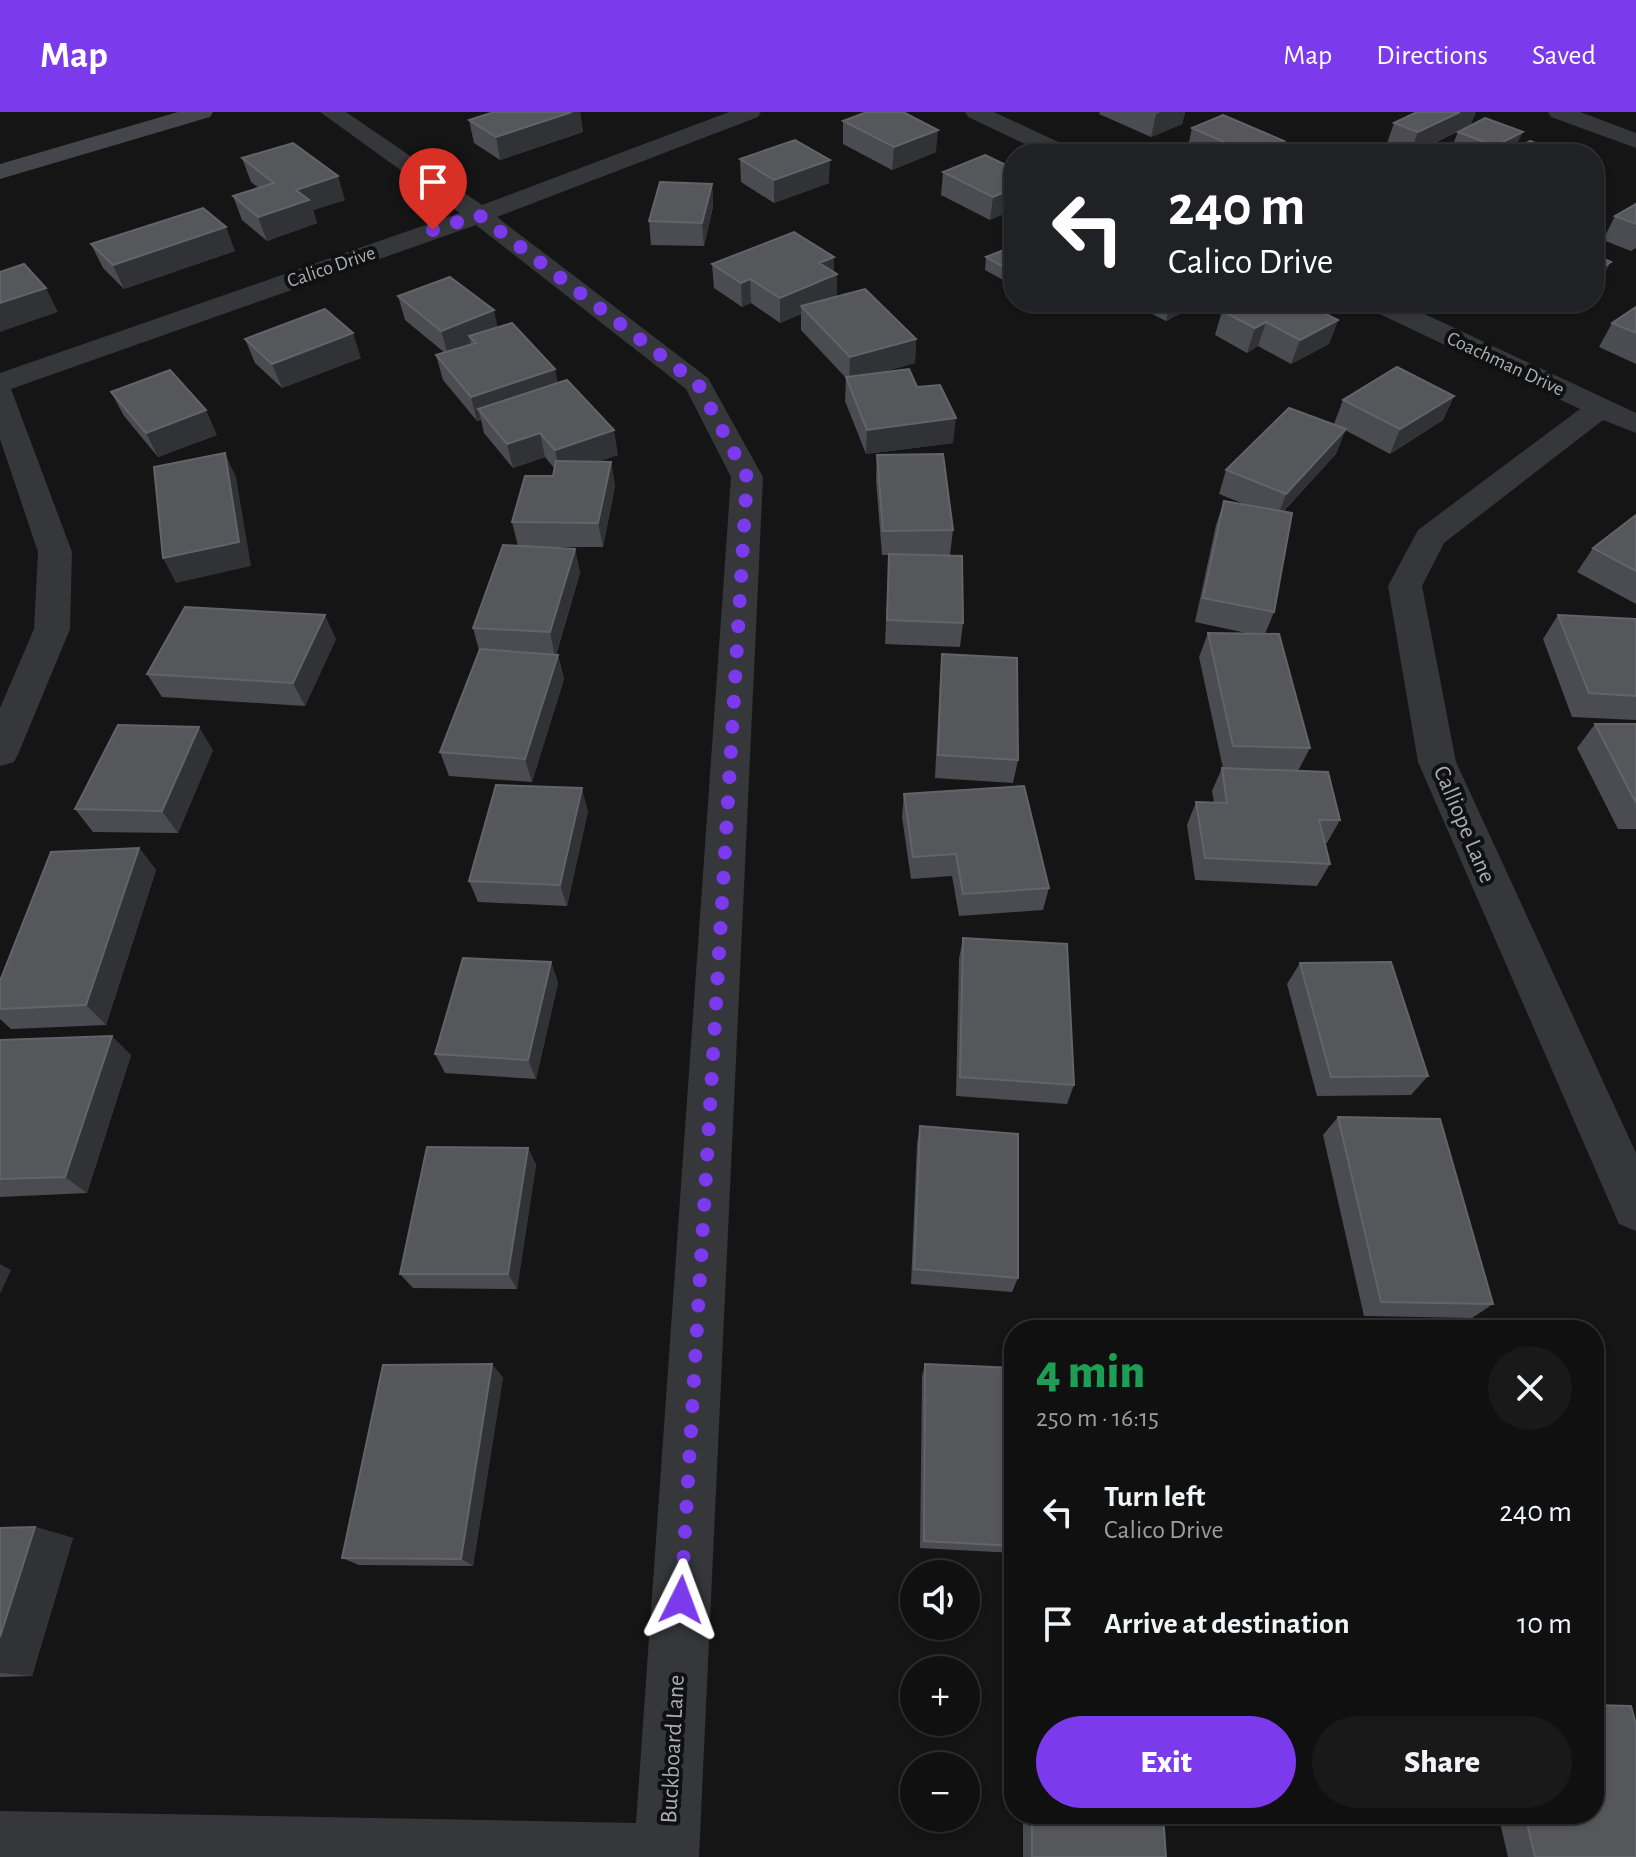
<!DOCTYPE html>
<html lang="en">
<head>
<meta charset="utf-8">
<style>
	:root { --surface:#101010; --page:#191919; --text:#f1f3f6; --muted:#9c9d9f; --line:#303030; --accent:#7c3aed }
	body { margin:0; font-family:"Alegreya Sans",sans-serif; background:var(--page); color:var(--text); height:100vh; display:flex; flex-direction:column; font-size:30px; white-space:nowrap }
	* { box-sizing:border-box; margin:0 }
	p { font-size:26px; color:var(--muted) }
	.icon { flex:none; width:44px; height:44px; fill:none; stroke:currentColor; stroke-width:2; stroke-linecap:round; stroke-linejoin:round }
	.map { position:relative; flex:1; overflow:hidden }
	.sheet { position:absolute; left:1004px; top:1208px; width:600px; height:504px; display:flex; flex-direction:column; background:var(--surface); border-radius:32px; box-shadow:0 2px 6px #0004,0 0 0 2px var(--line) }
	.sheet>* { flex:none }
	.hud { position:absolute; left:1004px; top:32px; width:600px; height:168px; border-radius:32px; box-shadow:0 2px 6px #0004,0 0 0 2px var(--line); background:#202124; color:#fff; overflow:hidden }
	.buttons { position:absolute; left:900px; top:1448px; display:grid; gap:16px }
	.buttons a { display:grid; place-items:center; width:80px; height:80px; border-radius:50%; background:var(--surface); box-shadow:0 2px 6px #0004,0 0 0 2px var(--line); font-size:40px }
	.pin { position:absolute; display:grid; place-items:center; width:68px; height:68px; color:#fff; margin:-82px -34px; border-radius:50% 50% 50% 0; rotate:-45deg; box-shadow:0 0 8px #0007 }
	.pin .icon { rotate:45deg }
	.me { position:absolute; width:88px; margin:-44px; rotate:3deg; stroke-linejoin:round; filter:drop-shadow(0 0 6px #0008) }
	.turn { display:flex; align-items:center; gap:28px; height:168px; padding:0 32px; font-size:36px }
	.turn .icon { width:104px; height:104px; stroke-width:2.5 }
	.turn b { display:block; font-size:56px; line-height:68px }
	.round { display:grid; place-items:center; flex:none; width:84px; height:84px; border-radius:42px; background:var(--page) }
	.head { display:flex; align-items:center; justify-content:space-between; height:136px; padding:0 32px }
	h1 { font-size:48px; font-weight:800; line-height:60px; color:#1e9e55 }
	.primary-button { display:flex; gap:16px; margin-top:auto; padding:16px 32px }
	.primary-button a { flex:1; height:92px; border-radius:48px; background:var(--accent); color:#fff; font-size:32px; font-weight:800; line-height:92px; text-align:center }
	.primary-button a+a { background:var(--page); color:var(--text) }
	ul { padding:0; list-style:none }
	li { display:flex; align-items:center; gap:24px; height:112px; padding:0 32px }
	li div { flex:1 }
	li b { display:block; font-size:30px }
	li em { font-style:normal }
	header { display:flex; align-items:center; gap:48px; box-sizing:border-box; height:112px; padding:0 40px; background:var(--accent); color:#fff }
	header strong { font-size:38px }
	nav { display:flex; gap:44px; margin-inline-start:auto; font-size:28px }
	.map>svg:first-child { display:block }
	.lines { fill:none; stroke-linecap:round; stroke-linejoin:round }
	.street { fill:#36373b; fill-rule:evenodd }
	.secondary { fill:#44464b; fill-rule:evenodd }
	.wall { fill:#4b4c51 }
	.shaded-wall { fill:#313235 }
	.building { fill:#55575b; stroke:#626469; stroke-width:2 }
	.route { stroke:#7c3aed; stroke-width:14; stroke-dasharray:0 25.2 }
	.labels { text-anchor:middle; stroke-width:8; stroke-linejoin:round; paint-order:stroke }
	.far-street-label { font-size:20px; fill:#a7acb5; stroke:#101011 }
	.street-label { font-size:24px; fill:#a7acb5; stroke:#101011 }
</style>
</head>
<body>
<header>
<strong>Map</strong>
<nav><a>Map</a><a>Directions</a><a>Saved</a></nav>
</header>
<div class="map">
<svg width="1636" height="1745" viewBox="0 0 1636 1745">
	<rect width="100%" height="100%" fill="#151516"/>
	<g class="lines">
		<!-- street -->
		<path class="street" d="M320,0h26l136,93 247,-93h32l-3,5 -261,100 211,161 55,99 -64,1380h-699v-46l636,12 95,-1346 -45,-88 -210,-164 -465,164 61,163 -2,77 -51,123 -5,10 -14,4v-58l34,-79 4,-77 -38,-113v-66l460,-160z
			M965,0h29l79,37 4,5h-31l-78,-37z
			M1548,0h32l56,21v15l-85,-31z
			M1363,190h36l237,111v20l-33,-13 -159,123 -22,43 34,176 180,391v78l-17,-7 -201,-462 -30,-176 30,-56 162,-121 -213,-101z"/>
		<!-- secondary -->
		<path class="secondary" d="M178,0h35l-3,5 -210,62v-15z"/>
	</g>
	<!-- wall -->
	<path class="wall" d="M494,0h86l3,20 -83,28 -26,-17 -5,-23z
		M1100,0h85l-3,12 -31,13 -52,-23z
		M843,9l93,31 -44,18 -49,-26z
		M1394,11l77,2 -59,29h-6l-20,-8z
		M1192,16l92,13 -4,13h-87l-6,-3z
		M1458,20l59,12 -19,10h-18l-27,-10z
		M242,46l103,42 -32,10 4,13 -50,18 -25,-21 -9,-24 26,-8 -8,-6z
		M740,47l89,24 -55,20 -33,-21z
		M1014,57l-24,51 -49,-25 2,-23z
		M712,72l1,23 -9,39 -53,-1 -2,-24z
		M1636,92v44l-5,3 -28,-11 12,-24z
		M91,132l144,7 -111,38 -21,-21z
		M1014,134v40l-29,-16 1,-13z
		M834,145v15l3,24 79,43 -1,24 -32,9 34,15 36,56 -87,11 -21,-53 1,-23 -45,-48v-16l-21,9 -29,-20 -9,4 -28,-19 -2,-24z
		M398,184l100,31 60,56 60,72 -19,6 12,1 4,24 -12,61h-63l35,2 5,24 -24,82h2l6,24 -32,103 -83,-6 -9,-24 39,-102 -6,-22 45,-82 -6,-24 41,-46 1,-8 -9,-11 -32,11 -29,-35 -3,-13 -4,1 -34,-41 -7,-25 9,-2 -40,-33z
		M1129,190h73l-36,19z
		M1499,190h16l-7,4z
		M1636,195v57l-37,-17 13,-24z
		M1222,199l116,9 -9,24 -38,20 -33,-18 -11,7 -32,-18z
		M245,227l116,19 -79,30 -27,-25z
		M111,280l106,43 -59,22 -34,-41z
		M1454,284l-11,24 -53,34 -45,-24 -9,24 -53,58 -9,100 -9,22 45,114 -12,23 42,49 -13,23h-2l5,21 -13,22 -122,-6 -8,-55 9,-23h18l-2,-11 10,-23h1l-24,-111 9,-24 43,1 -56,-12 21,-97 8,-24 20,3 -25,-10 7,-24 112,-43 -4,-3 9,-24z
		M877,343l76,75 -3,25h-31l44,68 -3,24 -75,-3 4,-89h-7l-6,-75z
		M1636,403v89l-59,-32 16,-24z
		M1558,503l78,4v101l-64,-3 -29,-78z
		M336,527l-31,67 -143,-9 -15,-23z
		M942,542l76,106 -5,23 -78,-5 5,-100z
		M1595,612h41v105h-18l-41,-81z
		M213,638l-35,83 -85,-1 -18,-23z
		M904,682l145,94 -6,22 -84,6 -7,-40 -41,3 -9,-62z
		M588,699l-21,95 -89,-4 -9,-21z
		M139,736l17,22 -50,155 -95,4 -11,-10v-38z
		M963,826l111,147 -7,19 -111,-8 3,-137z
		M551,850l7,21 -22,96 -91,-6 -10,-19z
		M1300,851l128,113 -17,19 -94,1 -30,-112z
		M0,928l131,15 -44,138 -87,4z
		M1338,1005l155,187 -21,14 -108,-2 -41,-181z
		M920,1014l98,152 -6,14 -101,-8 6,-140z
		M528,1036l8,17 -19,124 -104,-1 -13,-14z
		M925,1252l89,4v185l-94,-5 2,-172z
		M503,1265l-30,189 -114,-1 -17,-7z
		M35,1415l38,11 -41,138 -32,1v-149z
		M1023,1702h140l3,43h-143z
		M1498,1702h96l42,43h-128z"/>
	<!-- shaded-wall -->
	<path class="shaded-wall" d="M572,0h8l3,20 -83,28 -4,-23z
		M1161,0h24l-3,12 -31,13 5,-23z
		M1460,0h16l-5,13 -61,29 8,-22z
		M938,18l-2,22 -44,18 2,-23z
		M1523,20l-6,12 -19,10h-6l3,-8z
		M1284,29l-4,13h-24z
		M830,48l-1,23 -55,20v-23z
		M338,64l7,24 -32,10 4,13 -50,18 -9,-24 38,-27z
		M712,72l1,23 -9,39 -2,-23z
		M1014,76v22l-24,10 3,-23z
		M226,115l9,24 -111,38 -11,-24z
		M834,145v19l3,-2v24l-36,8v8l-21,9v-25l39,-35z
		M1611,150l-13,24 -4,3v-16z
		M750,167l1,24 -9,4 -1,-24z
		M46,176l12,24 -58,20v-29z
		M1170,190h32l-36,19z
		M494,198l5,24 -30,2 2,9 -23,10 -7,-24z
		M1338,208l-9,24 -38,20 9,-24z
		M1266,210l-8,24 -11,7 8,-25z
		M353,221l8,25 -79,30 -10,-24z
		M916,227l-1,24 -66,19 1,-25z
		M555,257l5,24 -82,16 3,11 -4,1 -6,-24z
		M1454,284l-11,24 -53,34 10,-25z
		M206,298l11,25 -59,22 -12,-24z
		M956,306l-3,25 -87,11 1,-24z
		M1346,317l-10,25 -59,64 9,-24z
		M614,318l4,25 -58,20 -5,-25z
		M540,321l5,24 -32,11 -6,-24z
		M225,341l11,24 15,89 -75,17 -13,-25z
		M611,350l4,24 -12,61 -5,-24z
		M575,437l5,24 -25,83 -5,-24z
		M325,503l11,24 -31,67 -12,-23z
		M558,543l6,24 -32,103 -7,-23z
		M199,615l14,23 -35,83 -16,-22z
		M582,676l6,23 -21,95 -7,-21z
		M139,736l17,22 -50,155 -20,-20z
		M551,850l7,21 -22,96 -8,-19z
		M112,924l19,19 -44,138 -22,-16z
		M528,1036l8,17 -19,124 -9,-15z
		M0,1152l11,6 -11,24z
		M492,1252l11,13 -30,189 -12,-7z
		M35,1415l38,11 -41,138 -32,-3v-36z"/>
	<!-- building -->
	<path class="building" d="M494,0h78l-76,25 -27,-17z
		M867,0h36l35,18 -44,17 -51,-26z
		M1417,0h43l-42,20 -24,-9z
		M1223,3l61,26 -28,13h-5l-59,-26z
		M1485,6l38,14 -28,14 -37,-14z
		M795,28l35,20 -56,20 -34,-21z
		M1530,29l34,13h-59z
		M293,31l45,33 -42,14 13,10 -51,17 -25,-21 41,-13 -32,-25z
		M985,43l29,14v19l-21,9 -50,-25z
		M660,70l52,2 -10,39 -53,-2z
		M1636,92v20l-21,-8z
		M203,96l23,19 -113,38 -22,-21z
		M794,120l40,25 -15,6 18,11 -57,24 -30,-19 -9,4 -29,-19z
		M1014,134v27l-28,-16z
		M1594,143l17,7 -17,11z
		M24,152l22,24 -46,15v-31z
		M450,165l44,33 -53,21 -43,-35z
		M865,177l51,50 -66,18 -49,-51z
		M1239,190h63l36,18 -38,20 -34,-18 -11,6 -33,-17z
		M1636,195v26l-24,-10z
		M325,197l28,24 -81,31 -27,-25z
		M512,211l43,46 -84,28 -35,-42 40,-12 -7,-7z
		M1397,255l57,29 -54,33 -57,-29z
		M909,257l8,18 23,-2 16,33 -89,12 -21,-53z
		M170,258l36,40 -60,23 -35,-41z
		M567,268l47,50 -59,20 -15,-17 -33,11 -29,-35z
		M1289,296l57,21 -60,65 -60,-24z
		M225,341l14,89 -76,16 -9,-91z
		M943,342l10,76 -70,1 -6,-76z
		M556,349l55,1 -13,61 -86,-1 13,-46h28z
		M1224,389l68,12 -18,99 -71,-14z
		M1636,403v56l-43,-23z
		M503,433l72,4 -25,83 -77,-4z
		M889,442l73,2 1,67 -76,-3z
		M185,495l140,8 -32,68 -146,-9z
		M1558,503l78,4v77l-47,-3z
		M1208,521l71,1 31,114 -77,-2z
		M480,537l78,6 -33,104 -85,-7z
		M942,542l75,4 1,102 -80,-5z
		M1595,612h41v79z
		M118,613l81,2 -37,84 -87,-2z
		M1222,656l106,4 12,48h-21l11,44 -125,-6 -9,-56 31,1z
		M496,673l86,3 -22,97 -91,-4z
		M1024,674l25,102 -86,6 -7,-40 -43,3 -9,-63z
		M139,736l-53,157 -86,4v-28l51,-129z
		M963,826l104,6 7,141 -114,-8z
		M463,846l88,4 -23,98 -93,-6z
		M1391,850l37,114 -97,1 -31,-114z
		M112,924l-47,141 -65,2v-139z
		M1338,1005l102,2 53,185 -112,-2z
		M920,1014l98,8v144l-104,-9z
		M427,1035l101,1 -20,126h-108z
		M492,1252l-31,195 -119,-1 41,-193z
		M925,1252l89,4v178l-90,-5z
		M35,1415l-35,110v-109z
		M1594,1593l37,1 5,18v133h-101l-10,-43h69z
		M1032,1702h131l3,43h-134z"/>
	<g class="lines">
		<!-- route -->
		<path class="route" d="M433,118l46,-15 219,169 49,93 -66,1123"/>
	</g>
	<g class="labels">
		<!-- far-street labels -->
		<g class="far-street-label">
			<text transform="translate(331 154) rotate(-19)" y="7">Calico Drive</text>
			<text transform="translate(1506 251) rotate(25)" y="7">Coachman Drive</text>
		</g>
		<!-- street labels -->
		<g class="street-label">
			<text transform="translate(1465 712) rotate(67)" y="8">Calliope Lane</text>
			<text transform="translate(672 1637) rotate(-87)" y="8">Buckboard Lane</text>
		</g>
	</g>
</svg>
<div class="buttons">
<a><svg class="icon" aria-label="sound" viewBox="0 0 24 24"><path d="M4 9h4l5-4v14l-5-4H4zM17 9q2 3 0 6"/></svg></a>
<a>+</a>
<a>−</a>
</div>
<div class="pin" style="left:433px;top:118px;background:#d93025"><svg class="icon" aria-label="arrive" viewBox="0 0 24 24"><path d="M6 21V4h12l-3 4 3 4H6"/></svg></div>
<svg class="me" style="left:681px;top:1488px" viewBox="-20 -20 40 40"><path d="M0-17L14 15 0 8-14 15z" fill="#7c3aed" stroke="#fff" stroke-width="4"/></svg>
<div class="hud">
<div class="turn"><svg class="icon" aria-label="left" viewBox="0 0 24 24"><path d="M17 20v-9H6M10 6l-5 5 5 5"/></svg><div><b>240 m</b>Calico Drive</div></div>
</div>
<section class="sheet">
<div class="head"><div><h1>4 min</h1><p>250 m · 16:15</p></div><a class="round"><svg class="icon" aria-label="close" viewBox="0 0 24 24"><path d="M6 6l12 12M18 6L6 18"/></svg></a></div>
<ul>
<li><svg class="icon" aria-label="left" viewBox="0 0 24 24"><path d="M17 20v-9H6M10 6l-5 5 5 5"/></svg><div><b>Turn left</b><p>Calico Drive</p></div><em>240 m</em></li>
<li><svg class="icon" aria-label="arrive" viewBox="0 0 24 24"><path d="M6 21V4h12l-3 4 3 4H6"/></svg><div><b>Arrive at destination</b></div><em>10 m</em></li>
</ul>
<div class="primary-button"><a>Exit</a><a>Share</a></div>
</section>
</div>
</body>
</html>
